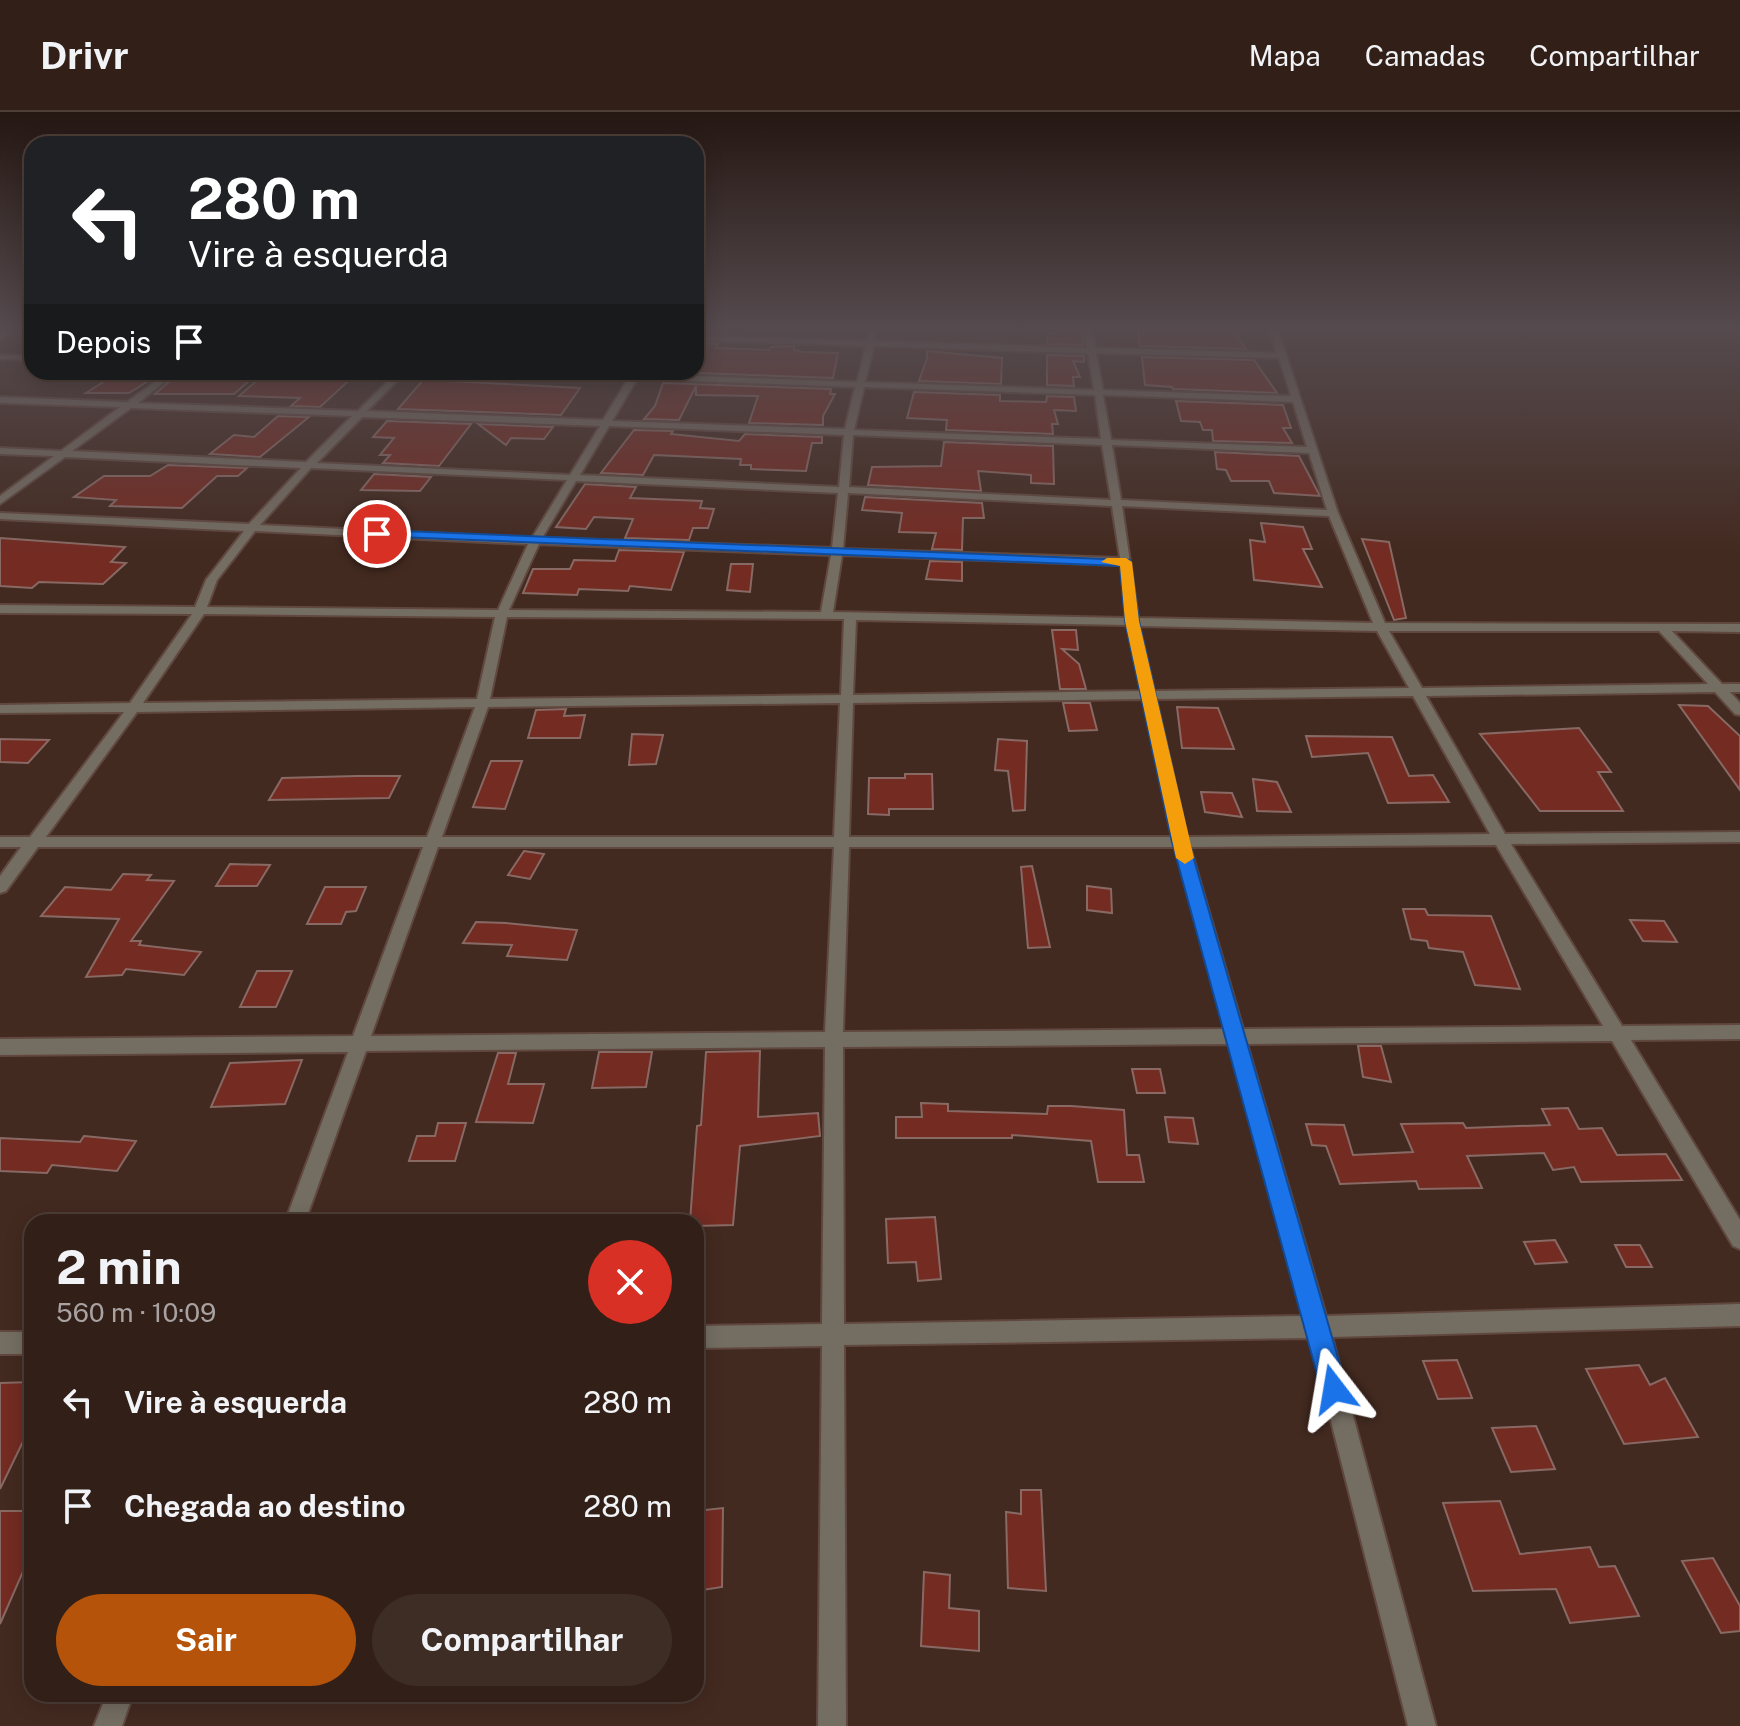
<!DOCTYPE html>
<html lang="pt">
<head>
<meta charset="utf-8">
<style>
	:root { --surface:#322018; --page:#3d2d25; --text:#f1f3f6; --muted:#a8a3a2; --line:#4d3e37; --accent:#b45309 }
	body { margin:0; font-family:"Public Sans",sans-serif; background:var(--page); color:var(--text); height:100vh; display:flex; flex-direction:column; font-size:30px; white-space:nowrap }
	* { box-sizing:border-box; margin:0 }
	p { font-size:26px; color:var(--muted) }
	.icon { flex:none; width:44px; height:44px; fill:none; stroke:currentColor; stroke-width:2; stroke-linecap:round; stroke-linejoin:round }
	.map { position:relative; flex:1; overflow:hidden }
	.details { position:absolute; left:24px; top:1102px; width:680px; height:488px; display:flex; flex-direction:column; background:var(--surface); border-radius:24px; box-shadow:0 4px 20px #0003,0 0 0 2px var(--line) }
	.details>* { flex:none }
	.top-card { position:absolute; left:24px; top:24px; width:680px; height:244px; border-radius:24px; box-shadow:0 4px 20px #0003,0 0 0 2px var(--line); background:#202124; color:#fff; overflow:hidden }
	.pin { position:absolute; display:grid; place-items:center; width:68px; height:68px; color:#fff; margin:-34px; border:4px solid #fff; border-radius:50%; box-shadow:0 2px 8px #0007 }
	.me { position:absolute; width:88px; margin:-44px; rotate:346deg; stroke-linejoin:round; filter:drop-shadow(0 0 6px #0008) }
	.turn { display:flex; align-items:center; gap:28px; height:168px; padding:0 32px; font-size:36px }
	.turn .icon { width:104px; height:104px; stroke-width:2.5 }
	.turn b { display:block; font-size:56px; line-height:68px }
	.then { display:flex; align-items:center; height:76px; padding:0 32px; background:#0003; gap:16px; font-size:30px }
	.round { display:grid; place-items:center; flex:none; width:84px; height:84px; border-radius:42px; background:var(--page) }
	.head { display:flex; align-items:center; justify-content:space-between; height:136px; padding:0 32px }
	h1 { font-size:48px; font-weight:700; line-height:60px }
	.action { display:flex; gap:16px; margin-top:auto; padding:16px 32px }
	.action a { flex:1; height:92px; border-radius:48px; background:var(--accent); color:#fff; font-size:32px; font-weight:700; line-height:92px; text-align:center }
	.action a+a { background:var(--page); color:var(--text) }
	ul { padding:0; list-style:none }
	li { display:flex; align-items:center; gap:24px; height:104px; padding:0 32px }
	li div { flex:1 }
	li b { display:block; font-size:30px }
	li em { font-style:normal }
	header { display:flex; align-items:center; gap:48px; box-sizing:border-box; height:112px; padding:0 40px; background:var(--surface); border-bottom:2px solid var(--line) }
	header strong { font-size:38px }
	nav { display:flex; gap:44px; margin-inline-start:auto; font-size:28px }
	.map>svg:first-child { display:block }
	.building { fill:#732b22; stroke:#886964; stroke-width:2 }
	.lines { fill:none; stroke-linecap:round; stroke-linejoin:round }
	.street-casing { stroke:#60483f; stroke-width:4 }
	.street { fill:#746d62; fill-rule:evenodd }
	.route { fill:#1a73e8; stroke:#114b97; stroke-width:2 }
	.slow { fill:#f59e0b }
</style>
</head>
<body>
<header>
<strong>Drivr</strong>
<nav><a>Mapa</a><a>Camadas</a><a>Compartilhar</a></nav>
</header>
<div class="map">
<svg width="1740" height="1614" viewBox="0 0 1740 1614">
	<rect width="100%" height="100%" fill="#432a20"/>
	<!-- building -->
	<path class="building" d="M1056,215l25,1 2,17 -36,-1 1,-10h5z
		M1138,215h92l16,22 -106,-3z
		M696,231l22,1 -2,4 53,2 2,-3 23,-1v4l9,2 35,1 -5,25 -137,-5z
		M927,239l75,7 -1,26 -82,-3 8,-23z
		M1047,243l37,1v6l-11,-1 7,16h-7l1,9 -27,-1z
		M1142,245l112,3 23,33 -104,-4 -1,-2 -27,-2z
		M119,260h44l-34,21h-43z
		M180,260h79l-25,22h-79z
		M330,260h28l-38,35 -29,-1 9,-8 -61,-2 23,-20 62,1z
		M423,268l24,1 133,7 -19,27 -163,-6z
		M663,271l168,6 -1,5h5l-12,22v9l-74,-2 9,-27 -62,-1v-9l-17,34 -35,-1 11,-13z
		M914,280l86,3v6l46,1 1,-6 27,1 2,14 -22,-1 4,14h-6l1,10 -107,-4 1,-10 -40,-2z
		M1176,289l107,4 8,23h-8l9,15 -79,-2 -1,-11h-9l-3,-8 -19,-1z
		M278,304l31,1 -49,40 -50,-3 24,-19 20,2z
		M387,309l84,3 -32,42 -56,-3 7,-8h-10l14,-17 -21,-1z
		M478,312l75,3 -9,12 -33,-1 -5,7z
		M634,318l39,1 -2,3 68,7 6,-7 77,3v6h-10l-6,28 -55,-2v-4h-11l1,-6 -87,-4 -11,20 -42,-2z
		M944,330l109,4 1,38 -23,-1v-8l-53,-4 3,20 -113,-6 4,-18 69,-1z
		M1215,340l84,4 21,40 -46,-3 -5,-12h-38l-5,-11 -9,-1z
		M168,353l79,3 -9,8h-21l-35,32 -72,-2 6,-6 -42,-3 30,-21h46z
		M374,362l57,3 -11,14 -59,-1z
		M585,372l51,3 -6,11 72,3 -2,7 14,1 -6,19h-15l-4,12 -64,-2 8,-19 -39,-2 -8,12 -30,-2z
		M865,385l117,6 2,15h-21l-1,32 -30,-1 4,-16 -37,-1 3,-19 -40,-3z
		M1261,411l42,4 9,22h-9l19,38 -68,-7 -4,-40 15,2z
		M0,426l125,9 -14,15 15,1 -23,21 -64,-2 -7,6 -32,-2z
		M1362,427l27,3 17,76 -12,2z
		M619,438l65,2 -13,38 -41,-4 -2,5 -49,-2 -2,6 -54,-2 10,-24h37l4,-9 41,1z
		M930,449l32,1v19l-36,-2z
		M731,452h22l-3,28 -23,-2z
		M1052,518h24l2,20 -16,-1 17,15 7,25h-26z
		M1063,591h27l7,27 -28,1z
		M1679,593l29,1 32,30v54z
		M1177,595l41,1 16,41 -52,-1z
		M566,597l-2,7 21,-1 -5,23h-52l8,-28z
		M1579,616l32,44h-13l25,39h-83l-60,-77z
		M632,622l31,1 -7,29 -27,1z
		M1306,624l86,1 17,39 24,-1 16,27 -61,1 -20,-50 -56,4z
		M0,627l49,1 -21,23 -28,-1z
		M998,627l29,2 -2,69 -12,1 -5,-40 -13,-1z
		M491,649h31l-17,48 -32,-2z
		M905,662h27l1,35h-44v6l-21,-1 1,-36h36z
		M357,664h43l-11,22 -120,2 13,-22z
		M1253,667l24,3 14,30 -34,-1z
		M1201,680l31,1 10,24 -37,-5z
		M524,739l20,3 -14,25 -22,-4z
		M230,752l40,1 -13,21h-41z
		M1032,754l18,81 -22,1 -7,-81z
		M123,762l28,1 -4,5 27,1 -43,60h10l-2,4 62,7 -17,23 -58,-6 -4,6 -36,2 33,-58 -78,-3 24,-29 46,3z
		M1087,774l24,3 1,24 -25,-3z
		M325,775h41l-10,24 -10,1 -5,12h-34z
		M1403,797h22l3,6 63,1 29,73 -45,-4 -12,-33 -34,-4 -2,-7 -16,-2z
		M1630,808l34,1 13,21 -34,-1z
		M476,810l30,1 71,7 -10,30 -60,-4 5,-11 -49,-2z
		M257,859h35l-16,36h-36z
		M1358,934h23l10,36 -28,-5z
		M760,939l-2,66 60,-4 2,23 -80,10 -7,79 -37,1v-4h-6l7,-96 4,-1 5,-73z
		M599,940h53l-6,35 -54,1z
		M498,941h18l-8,31h36l-11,39 -57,-1z
		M302,948l-17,44 -74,3 19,-44z
		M1132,957h28l5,24h-28z
		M921,991l27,1v7l99,3 1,-8h23l53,4 3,45h12l5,27h-46l-7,-41 -79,-6v3h-116v-21h26z
		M1568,996l11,21 23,-1 15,27 49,-1 16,26 -101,2 -7,-15 -21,3 -9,-17 -77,3 15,32 -63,1 -3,-8 -76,3 -14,-38 -14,-1 -6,-21 38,1 9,30 60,-3 -12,-28 62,-1 3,5 84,-3 -8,-16z
		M1165,1005l28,1 5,26 -29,-2z
		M438,1011h28l-11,38h-46l8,-25h18z
		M84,1024l52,5 -19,30 -65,-6 -5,8 -47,-2v-33l80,4z
		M935,1105l6,62 -23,2 -2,-19 -28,1 -2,-44z
		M1555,1128l12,22 -32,2 -11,-22z
		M1615,1133h25l12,22h-26z
		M1457,1248l15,38 -34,1 -15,-38z
		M1639,1253l11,20 15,-7 33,59 -74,7 -38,-75z
		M32,1270v41l-32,66v-106z
		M1536,1314l19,43 -44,3 -19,-44z
		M1021,1378h20l5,101 -38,-3 -2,-76 15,2z
		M1500,1389l20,53 70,-7 9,20 16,-1 24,50 -69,7 -14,-34 -83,2 -30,-88z
		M723,1396l-1,79 -26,4v-80z
		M0,1399h32v40l-32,73z
		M1713,1446l27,48v25l-19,2 -39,-72z
		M924,1460l26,3 -1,33 30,3v40l-58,-5z"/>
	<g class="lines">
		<defs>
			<path id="street" d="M12,215h9l-21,12v-5z
				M870,215h8l-3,14 212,7 -3,-21h8l3,21 182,5 -8,-26h8l61,186 47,110 355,1v8l-68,-1 50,53h18v8h-10l10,11v12l-5,-1 -20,-22 -289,4 79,138 235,-2v10l-229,2 111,182 118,-1v14l-109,1 109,180v29l-7,-3 -121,-205 -365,3 79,272 414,-12v22l-408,11 104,389h-28l-98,-388 -466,7 2,381h-28l4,-380 -126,2v-22l126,-2 3,-277 -459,4 -61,171h-20l63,-170 -348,3v-16l353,-3 70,-189h-385l-32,44 -6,2v-17l21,-29h-21v-10h30l94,-125 -124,1v-8l130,-2 62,-89 -192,-1v-8l195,2 11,-27 38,-49 -244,-12v-6l249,11 52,-56 -236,-11 -65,47v-8l54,-40 -54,-2v-6l61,3 59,-44 -120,-4v-6l127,5 41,-30h9l-39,31 220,8 39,-39h9l-39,39 236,9 25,-41 -136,-4 -4,-3 143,2 10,-2 -1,2 217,8 9,-36 -170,-6v-4l171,5zM874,234l214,7 6,37 -229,-8zM1096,241l183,5 12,38 -188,-6zM637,267l218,8 -10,42 -233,-8zM864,275l231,8 6,44 -247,-9zM1103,283l190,7 14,45 -196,-7zM131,296l221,8 -46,46 -234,-11zM362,305l238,9 -30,49 -253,-12zM609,314l235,9 -5,52 -259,-12zM853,323l249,10 9,55 -262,-13zM1112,333l197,8 18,57 -206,-10zM311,356l256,12 -35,58 -272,-13zM576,369l262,12 -6,55 -290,-10zM848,381l264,13 8,52 -277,-9zM1122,394l207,10 44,107 -235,-5zM255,419l273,13 -30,66 -291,-3 10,-27zM539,432l292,11 -10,57 -312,-2zM842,443l279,10 5,53 -293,-6zM204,502l291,3 -18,82 -334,4zM507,505l337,2 -3,76 -351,4zM856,508l271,5 14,66 -288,4zM1139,514l238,5 32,57 -255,3zM1389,519h270l49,53 -286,4zM1413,584l77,138 -303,3 -31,-138zM1143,587l29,138h-323l4,-134zM840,591l-6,134h-392l46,-130zM475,595l-48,130h-381l91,-125zM1496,733l107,181 -360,3 -53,-182zM438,735h396l-9,185 -454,4zM849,735h326l50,182 -382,3zM1229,932l75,272 -460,8 -1,-277z
				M0,243l32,1v4l-32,-1z
				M0,1220h32v22h-32z
				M107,1582h26l-11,32h-28z"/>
		</defs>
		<!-- street casing -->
		<use href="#street" class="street-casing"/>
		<!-- street -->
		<use href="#street" class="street"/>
	</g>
	<!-- sky -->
	<linearGradient id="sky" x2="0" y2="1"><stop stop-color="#251712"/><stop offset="0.49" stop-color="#554a4e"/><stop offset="1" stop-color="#554a4e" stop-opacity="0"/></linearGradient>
	<rect width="1740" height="441" fill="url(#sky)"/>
	<!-- route -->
	<path class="route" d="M377,418l753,30 9,61 50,221 158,547 -4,9 -9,3 -9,-3 -4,-9 -149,-547 -47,-221 -5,-55 -747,-30 -2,-2z"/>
	<!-- slow -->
	<path class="slow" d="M1126,446l6,4 7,59 55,237 -9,6 -9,-6 -51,-237 -5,-55 -19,-4 6,-4z"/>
</svg>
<div class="pin" style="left:377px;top:422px;background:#d93025"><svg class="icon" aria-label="arrive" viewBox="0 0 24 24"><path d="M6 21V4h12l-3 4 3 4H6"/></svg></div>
<svg class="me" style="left:1334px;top:1277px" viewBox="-20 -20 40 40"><path d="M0-17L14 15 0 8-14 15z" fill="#1a73e8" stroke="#fff" stroke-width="4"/></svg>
<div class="top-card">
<div class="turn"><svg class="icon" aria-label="left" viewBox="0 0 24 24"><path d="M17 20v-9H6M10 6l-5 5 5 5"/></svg><div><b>280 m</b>Vire à esquerda</div></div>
<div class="then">Depois<svg class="icon" aria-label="arrive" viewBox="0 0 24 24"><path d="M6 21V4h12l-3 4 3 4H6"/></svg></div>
</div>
<section class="details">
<div class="head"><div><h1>2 min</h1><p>560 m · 10:09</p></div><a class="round" style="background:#d93025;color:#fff"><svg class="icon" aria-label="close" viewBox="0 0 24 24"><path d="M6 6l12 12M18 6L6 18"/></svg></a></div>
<ul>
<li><svg class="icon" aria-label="left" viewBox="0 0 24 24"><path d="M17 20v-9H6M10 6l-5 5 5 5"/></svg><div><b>Vire à esquerda</b></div><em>280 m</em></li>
<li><svg class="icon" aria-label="arrive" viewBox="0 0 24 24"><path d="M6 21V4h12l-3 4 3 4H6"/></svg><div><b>Chegada ao destino</b></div><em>280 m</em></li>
</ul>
<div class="action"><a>Sair</a><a>Compartilhar</a></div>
</section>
</div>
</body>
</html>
